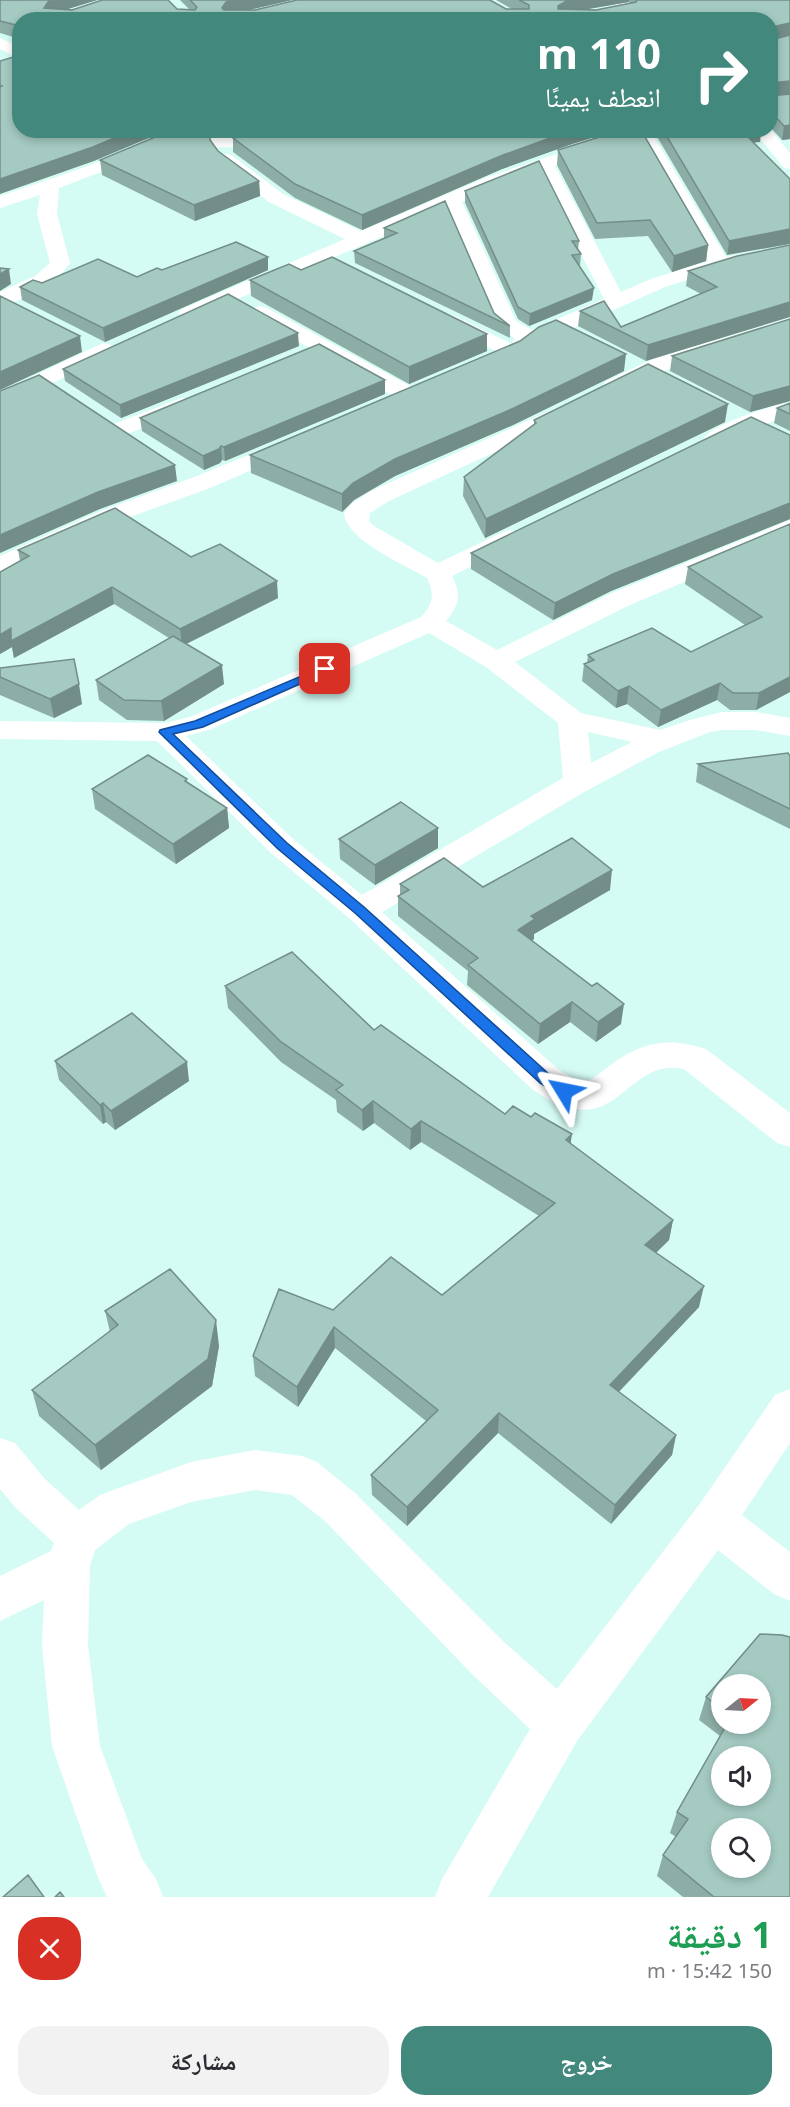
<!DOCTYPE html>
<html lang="ar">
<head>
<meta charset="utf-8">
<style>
	:root { --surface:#fff; --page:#f2f2f3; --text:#2b2b33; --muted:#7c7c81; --accent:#43887c }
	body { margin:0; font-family:"Noto Sans","Noto Naskh Arabic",sans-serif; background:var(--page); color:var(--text); direction:rtl; height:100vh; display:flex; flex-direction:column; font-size:22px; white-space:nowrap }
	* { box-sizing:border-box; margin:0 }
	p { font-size:20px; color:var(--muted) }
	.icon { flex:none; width:33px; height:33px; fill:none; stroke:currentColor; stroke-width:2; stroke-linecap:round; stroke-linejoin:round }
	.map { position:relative; height:1897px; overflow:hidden; direction:ltr }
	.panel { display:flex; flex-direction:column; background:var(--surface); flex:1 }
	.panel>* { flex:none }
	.top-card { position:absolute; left:12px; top:12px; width:766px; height:126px; border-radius:24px; box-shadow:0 3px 9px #0003; direction:rtl; background:#43887c; color:#fff; overflow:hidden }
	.needle { width:39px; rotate:72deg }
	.tools { position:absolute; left:711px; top:1674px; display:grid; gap:12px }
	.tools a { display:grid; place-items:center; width:60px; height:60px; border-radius:50%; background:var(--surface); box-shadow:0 3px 9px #0003; font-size:30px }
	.pin { position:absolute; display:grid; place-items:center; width:51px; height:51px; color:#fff; margin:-26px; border-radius:12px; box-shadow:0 3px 9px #0006 }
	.me { position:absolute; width:66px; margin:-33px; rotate:305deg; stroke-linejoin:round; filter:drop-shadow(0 0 4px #0008) }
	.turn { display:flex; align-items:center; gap:21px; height:126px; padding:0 18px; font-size:27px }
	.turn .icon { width:78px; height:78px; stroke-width:2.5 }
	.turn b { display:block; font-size:42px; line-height:51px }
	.round { display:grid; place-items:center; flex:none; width:63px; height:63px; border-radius:24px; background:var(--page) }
	.overview { display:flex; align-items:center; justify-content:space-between; height:102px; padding:0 18px }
	h1 { font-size:36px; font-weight:700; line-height:45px; color:#1e9e55 }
	.cta { display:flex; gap:12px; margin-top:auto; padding:12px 18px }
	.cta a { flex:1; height:69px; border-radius:24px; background:var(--accent); color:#fff; font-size:24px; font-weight:700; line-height:69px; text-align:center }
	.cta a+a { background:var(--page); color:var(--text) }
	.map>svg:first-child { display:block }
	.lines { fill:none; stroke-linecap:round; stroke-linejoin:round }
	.minor { fill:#fff; fill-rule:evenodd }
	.wall { fill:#8daea7; fill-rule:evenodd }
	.shaded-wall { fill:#738d88 }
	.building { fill:#a4cac2; stroke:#738d88; stroke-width:1.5; fill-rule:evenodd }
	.route { fill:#1a73e8; stroke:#114b97; stroke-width:1.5 }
</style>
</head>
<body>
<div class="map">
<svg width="790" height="1897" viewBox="0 0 790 1897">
	<rect width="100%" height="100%" fill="#d5fcf4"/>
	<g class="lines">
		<!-- minor -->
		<path class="minor" d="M608,0h18l23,20h-17z
			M0,38l20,9v12l-20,-10z
			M153,130h24l24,7 25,1 84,-8h47c-11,14 -131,19 -154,17 -17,-1 -32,-7 -48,-13z
			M629,130h29l-5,5 73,122 64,-12v12l-67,12 -58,18 -134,60h-13l3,4 -3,5 -8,2 -69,-34 -4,-4 4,-4 7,-2 7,2 59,29 -2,-3 3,-3 -19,-15 -50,-115 -250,108 -7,2 -7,-2 -4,-4 4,-4 163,-70 -76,-37 -51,-40 -3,-4 3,-4h12l53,40 78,37 126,-54zM638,139l70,122 -57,18 -30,13 -66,-126zM539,172l65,127 -72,31 -16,-9 -54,-119z
			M753,130h18l19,23v16l-6,-1z
			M142,145l6,1 3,4 -3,4 -89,34 -2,26 13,49c-15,22 -44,37 -70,43v-14l35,-16 15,-13 -13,-49 3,-19 -40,13v-12l77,-26z
			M260,306l7,2 150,82 3,5 -3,5 -8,2 -8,-2 -148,-84 -3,-4 3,-4z
			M790,318v13l-119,37 -49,23 -8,2 -8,-2 -3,-5 3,-5 49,-23z
			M103,343l8,2 3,5 -3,5 -111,53v-16z
			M182,398l8,2 3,5 -3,5 -71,27 -8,-2 -4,-5 4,-5z
			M790,402v14c-11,4 -22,7 -33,11 -16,6 -31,21 -49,16l-4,-5c12,-16 66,-31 86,-36z
			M565,404l8,2 3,5 -3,5 -184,85 -19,12 -1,8 5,5 64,37 63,-30 9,-3 9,3 4,5 -4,5 -67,33c10,18 7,29 -6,45l51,29 115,-57 178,-73v17l-160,68 -115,57 66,51 79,17 30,-10 32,-8h34l34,6v18l-34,-6h-34l-12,2 -51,20 -75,40 -202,120 176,157 20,13 7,1c11,-6 21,-15 31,-22 31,-21 56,-23 90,-12l84,64v34l-13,-4 -93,-74c-62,-13 -65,81 -152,20l-183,-171 -78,-65 -114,-112 -157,-2v-18l165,2 25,-6 231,-100c12,-13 14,-22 6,-39 -23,-14 -81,-38 -83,-65l8,-10 19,-12zM429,633l57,34 72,56 5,55 -201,117 -69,-56 -107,-103 23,-6zM588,732l44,10 -41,21z
			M293,437l8,2 4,5 -4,5 -91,39 -91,33 -119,52v-17l101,-45 91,-33z
			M790,1389v54l-48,72 48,37v49l-16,-7 -56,-44 -141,191 -89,156h-53l7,-18 88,-150 -59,-56 -146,-152 -33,-26 -37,-5 -64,12 -62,22 -34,26 -5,15 -2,81 12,100 42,113 14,20 7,18h-56l-10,-22 -45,-129 -10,-100 2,-46 -44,21v-45l51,-25 3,-8 -39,-36 -15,-18v-51l15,5 30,36 34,31 21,-15 91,-33 64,-12 47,6 15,6 38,31 148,148 54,48 142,-184 76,-110z"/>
	</g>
	<!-- wall -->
	<path class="wall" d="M0,0h97l-30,9h122l-9,-9h112l-43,10 263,-1 -16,-9h294v139l-8,1 -11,-12v-108h-751v19l-20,-6zM629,2l1,1 -34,7 -11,-1z
		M187,130h95l-53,6 -21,-1 10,16 41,30 1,15 -65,25 -93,-46 -2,-15 95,-27z
		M300,130h317l-45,14 -70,25 -140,61 -67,-32 -62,-46v-14z
		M656,130h105l-1,12h-7l-26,113 -71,-120z
		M558,150l150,95 -2,16 -34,11 -24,-36 -53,3 -38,-74z
		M465,191l114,50 -1,9 3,4 -1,12 12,34 -63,26 -11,-7 -53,-116z
		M445,201l49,112 16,13v12l-155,-75 -1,-12 30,-13v-10z
		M790,245l-144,116 -68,-35 2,-15 41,16 80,-33 -15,-8 2,-15z
		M162,270h106l-163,72 -83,-42 -2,-13 22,-4 95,-6z
		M301,270l186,81 -78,33 -158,-88 -1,-16z
		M790,319v82l-40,11 -80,-41 2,-15z
		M299,346l-178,72 -56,-37 -2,-12z
		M624,371l-111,54 -118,51 -41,24 -12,12 -91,-39 -1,-18z
		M385,394l-160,67 -3,-1 -2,3 -16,7 -62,-39 -2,-13z
		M790,403v28l-16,-8 3,-15z
		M534,420l191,2 -240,116 -22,-42 1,-19 70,-52z
		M790,435v84l-179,72 -58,29 -82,-51v-16z
		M790,524v168l-34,18h-26l-13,-10 -59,27 -31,-23 -11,4 -34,-27 2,-17 3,-1 1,-8 103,-3 54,-27 -60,-41 3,-17z
		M18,550l173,7 87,41 -92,46 38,40 -60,37 -37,-1 -28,-20 -3,-20 73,-42 -55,-34 -100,54 -2,-11 -12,7v-82l20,-11z
		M0,668l82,36 -28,14 -54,-23z
		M790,756v73l-94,-47 2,-18z
		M187,779v3l40,26 2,20 -53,36 -81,-55 -3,-20z
		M438,828v20l-63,37 -35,-26 -1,-20z
		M400,884l83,3 127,3 -76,44v5l-2,1 89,84 -25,18 -26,-20 -32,22 -71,-59 1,-14 -70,-55v-20l2,-1z
		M225,986l149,44 131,84 65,29 103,77 -4,20 -13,13 43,54 -80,85 57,43 -4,20 -61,69 -113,-91 -91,93 -35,-31 -1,-20 55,-54 -91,-73 -37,59 -43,-31 -2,-20 80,-46 109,-15 97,-79 -118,-74 -11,8 -36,-27 -11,8 -26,-19 -1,-12 -55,-38 -53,-54z
		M55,1061l134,20 -74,49 -9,-8 -3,2 -44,-44z
		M105,1311l114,35 -7,40 -111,84 -62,-54 -7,-26 78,-58z
		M760,1634l30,263h-107l-26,-21 6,-21 13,-18 -6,-4 7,-21 43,-76 -21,-16 7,-23zM722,1684l38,40h-38z"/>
	<!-- shaded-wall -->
	<path class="shaded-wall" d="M55,0h42l-48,15 -5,-7 4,-6z
		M236,0h56l-66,15 -4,-7 4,-6z
		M566,0h63v2l-63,11 -8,5v-12z
		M790,23v13l-19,3v-12z
		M790,81v13l-19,2v-13z
		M790,125v14l-8,1 2,-14z
		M133,130h22l1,5 -62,26 -94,33v-15z
		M229,130h53l-53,6z
		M572,130h45l-45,14 -70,25 -140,61v-15l141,-60z
		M741,130h20l-1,12 -21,2z
		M259,181l1,15 -65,25 -1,-16z
		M790,229v15l-63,11 2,-14z
		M708,245l-2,16 -34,11 2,-16z
		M268,257v13l-163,72 -2,-14z
		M9,269l2,15 -11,7v-17z
		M594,288l-2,12 -63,26 1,-12z
		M790,302v15l-144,44 2,-16z
		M298,333l1,13 -178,72 -1,-13z
		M487,334v17l-78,33v-17z
		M80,336l2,16 -82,38v-18z
		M626,354l-2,17 -111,54 -118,51 -41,24 -12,12v-18l11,-11 42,-24z
		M385,380v14l-160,67 -1,-14z
		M790,386v15l-40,11 3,-16z
		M728,404l-3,18 -240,116 1,-19z
		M221,446l1,14 -2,3 -16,7 -1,-14z
		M175,465l2,16 -77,28 -100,44v-18l98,-43z
		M790,503v16l-179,72 -58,29 2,-17 58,-29z
		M277,581l1,17 -96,48 -2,-17z
		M112,587l2,17 -100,54 -2,-11 -12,7v-19l11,-7z
		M222,665l2,19 -60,37 -3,-20z
		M790,677v15l-34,18 3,-17z
		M720,683l-3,17 -59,27 3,-17z
		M79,684l3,20 -28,14 -4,-19z
		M629,686l-2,18 -11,4 2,-17z
		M227,808l2,20 -53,36 -3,-20z
		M438,828v20l-63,37v-20z
		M612,870l-2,20 -76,44v5l-17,11 1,-20 13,-14z
		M572,1002l-2,20 -32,22 2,-20z
		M624,1004l-3,20 -25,18 2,-20z
		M187,1062l2,19 -74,49 -4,-19z
		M373,1101l1,22 -11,8 -1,-21z
		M103,1103l3,19 -3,2 -3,-19z
		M421,1121v21l-11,8 1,-21z
		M572,1134l-3,21 -3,-15z
		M673,1220l-4,20 -27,26 3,-21z
		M704,1286l-5,21 -93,98 4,-20z
		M216,1320l3,26 -7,40 -111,84 -6,-25z
		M334,1327l1,21 -37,59 -1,-20z
		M499,1413l-1,20 -91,93v-19z
		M676,1435l-4,20 -61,69 4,-19z"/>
	<!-- building -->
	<path class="building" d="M0,0h55l-7,2 -4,6 28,2 30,-10h66l9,9 18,1 2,-3 -7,-7h46l-10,2 -4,6 2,2h31l42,-10h193l16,9h23v-4l-10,-5h49l-10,6v3l38,1 40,-8 1,-2h153v23l-19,4v13l19,-5v46l-19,2v13l19,-2v31l-6,1 -11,-12h-2v-94h-751v6l-20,-5z
		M20,55v75h113l-40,17 -93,32v-92l2,-1 -2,-1v-24z
		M172,130h7l31,5v5l8,11 41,30 -65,24 -94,-45z
		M300,130h272l-69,25 -141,60 -67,-31 -62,-46z
		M622,130h19l67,115 -34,11 -24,-36 -53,3 -39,-73z
		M663,130h78l49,49v50l-61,12z
		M539,161l40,80h-7l9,13 -9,1 22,33 -64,26 -12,-7 -53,-116z
		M445,201l49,112 16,13 -156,-75 43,-18 -13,-5z
		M236,242l32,15 -165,71 -83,-41 13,-7 9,3 56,-24 39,18 20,-9 5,2z
		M790,245v57l-142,43 -68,-34 24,-10 17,26 96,-40 -29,-16 49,-15z
		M332,257l155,77 -78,33 -159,-87 39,-16 12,6z
		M0,268l9,1 -9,5z
		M228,294l70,39 -178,72 -57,-36z
		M0,296l80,40 -80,36z
		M790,319v67l-37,10 -81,-40z
		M556,320l70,34 -112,54 -119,51 -42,24 -11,11 -92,-39 270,-114 19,-14z
		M319,344l66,36 -161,67 -3,-1 -2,3 -16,7 -63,-38z
		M648,364l80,40 -242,115 -22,-42 72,-54 -2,-3z
		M39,375l136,90 -77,27 -98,43v-144z
		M790,403v11l-13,-6z
		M751,417l39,18v68l-177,71 -58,29 -84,-50z
		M115,508l76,49 29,-13 57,37 -97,48 -68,-42 -101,54v-13l-11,7v-63l29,-16 -11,-6z
		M790,524v153l-31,16h-26l-13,-10 -59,27 -32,-24 -11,5 -34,-27 10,-4 -6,-5 64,-27 39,24 71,-35 -74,-50z
		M173,636l49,29 -61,36 -37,-1 -28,-20z
		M74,659l5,25 -29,15 -50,-22v-9z
		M788,753l2,3v53l-92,-45z
		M148,755l39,24 -2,2 42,27 -54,36 -81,-55z
		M401,802l37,26 -63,37 -36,-26z
		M572,838l40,32 -81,46 4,3 -17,11 74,56 5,-3 27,21 -26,18 -26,-20 -32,22 -72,-59 10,-7 -80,-62 11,-6 -9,-6 44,-26 39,29z
		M292,952l82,78 7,-5 124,89 8,-8 18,11 4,-4 37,21 -6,6 107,80 -28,25 59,41 -94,99 66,50 -61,70 -116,-92 -92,94 -36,-32 67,-65 -104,-83 -37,60 -44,-31 26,-67 54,21 58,-53 51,38 113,-92 -134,-82 -10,8 -38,-28 -11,9 -26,-20 7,-5 -63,-44 -55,-55z
		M132,1013l55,49 -76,49 -8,-8 -3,2 -45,-44z
		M170,1269l46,51 -8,39 -113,86 -63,-55 86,-65 -13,-14z
		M760,1634l22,1 8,2v260h-76l-51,-42 25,-36 -11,-7 50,-88h33v-40h-38v25l-16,-12zM722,1756h38v40h-38zM722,1828h38v40h-38z
		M28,1875l16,22h-41z
		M60,1892l4,5h-9z"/>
	<!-- route -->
	<path class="route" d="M325,666l6,3 -2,2 -126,56 -30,7 114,109 77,64 186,168 19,12 2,4 -2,4h-11l-18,-12 -185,-170 -77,-64 -119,-117 1,-2 35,-9z"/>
</svg>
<div class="tools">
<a><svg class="needle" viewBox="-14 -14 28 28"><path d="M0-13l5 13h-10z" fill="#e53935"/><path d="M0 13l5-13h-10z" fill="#7c7c81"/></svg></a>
<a><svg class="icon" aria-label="sound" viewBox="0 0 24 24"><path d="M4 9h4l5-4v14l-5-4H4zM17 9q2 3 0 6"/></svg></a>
<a><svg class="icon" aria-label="search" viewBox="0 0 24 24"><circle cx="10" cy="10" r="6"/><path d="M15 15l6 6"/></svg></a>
</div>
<div class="pin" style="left:325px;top:669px;background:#d93025"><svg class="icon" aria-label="arrive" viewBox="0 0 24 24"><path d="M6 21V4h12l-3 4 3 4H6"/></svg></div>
<svg class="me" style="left:564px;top:1091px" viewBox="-20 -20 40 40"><path d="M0-17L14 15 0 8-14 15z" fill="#1a73e8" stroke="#fff" stroke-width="4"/></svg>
<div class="top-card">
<div class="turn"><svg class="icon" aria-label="right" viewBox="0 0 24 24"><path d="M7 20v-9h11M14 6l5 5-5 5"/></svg><div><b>110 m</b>انعطف يمينًا</div></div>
</div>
</div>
<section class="panel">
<div class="overview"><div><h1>1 دقيقة</h1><p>150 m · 15:42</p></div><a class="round" style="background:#d93025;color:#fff"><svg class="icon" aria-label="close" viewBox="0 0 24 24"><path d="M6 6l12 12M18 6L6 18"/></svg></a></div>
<div class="cta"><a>خروج</a><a>مشاركة</a></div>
</section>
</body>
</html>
